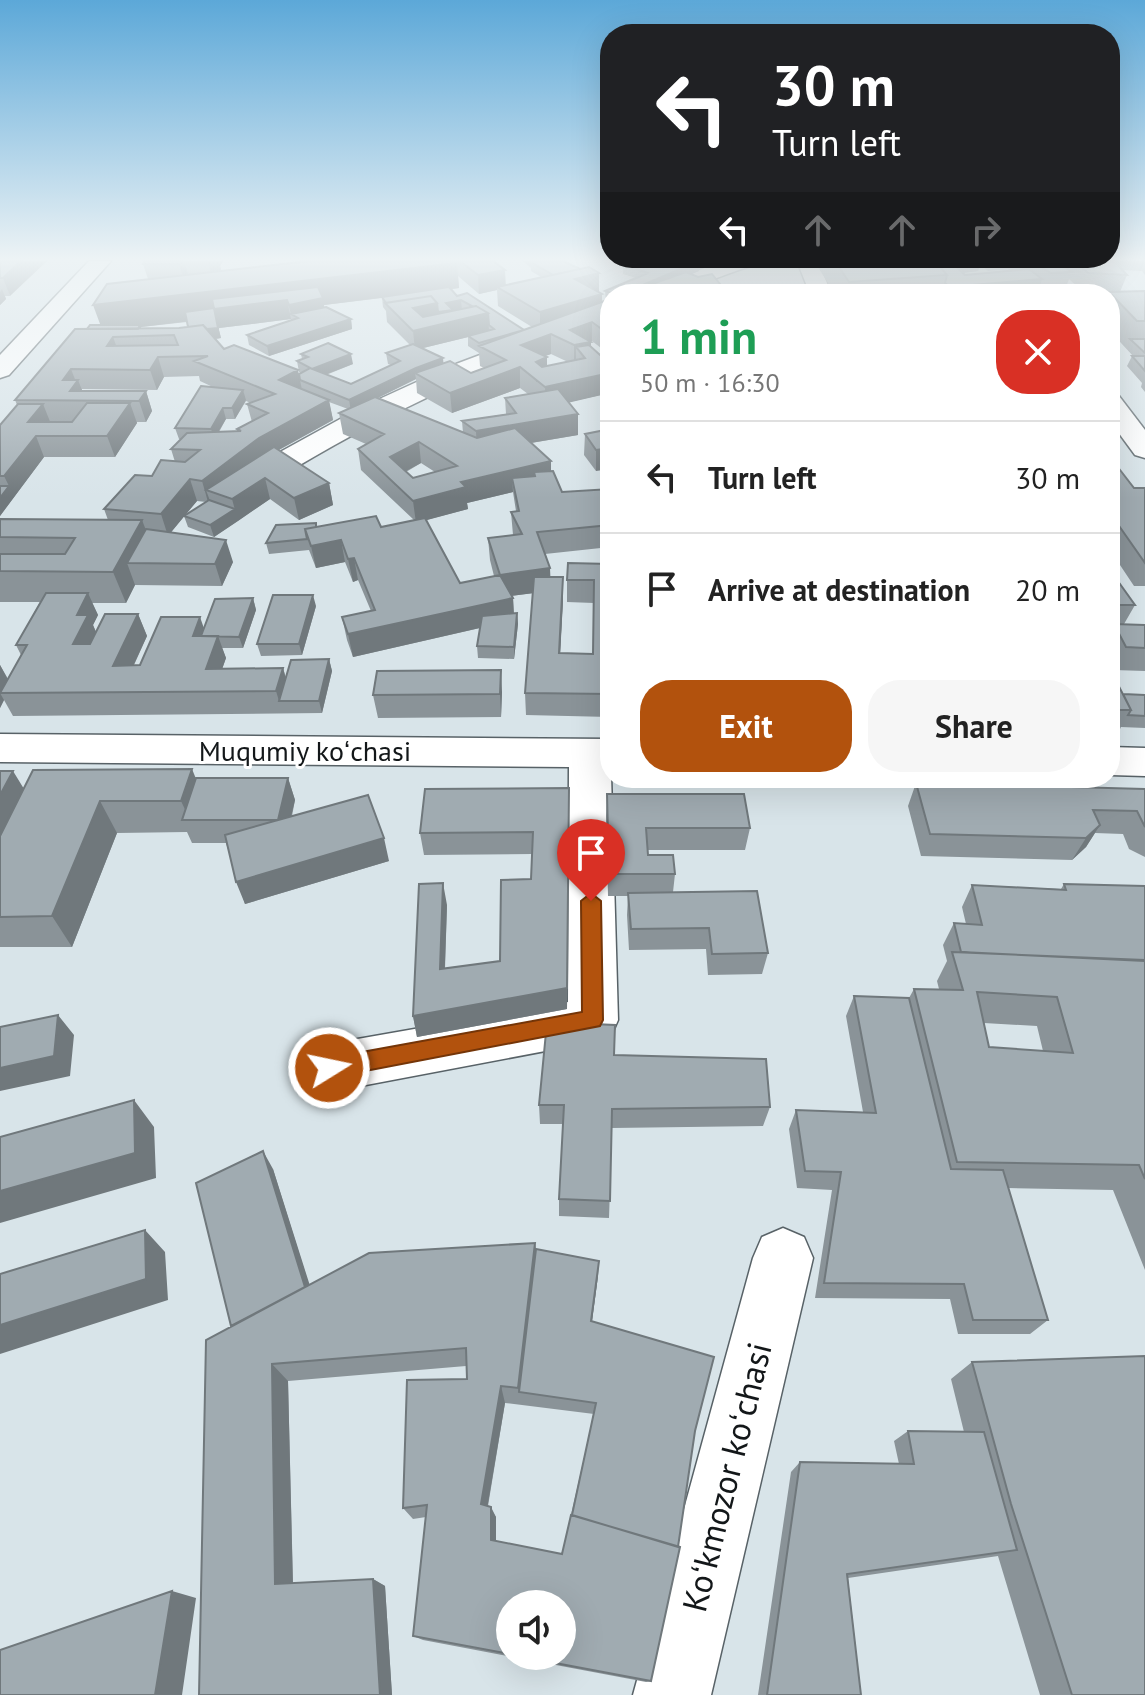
<!DOCTYPE html>
<html lang="en">
<head>
<meta charset="utf-8">
<style>
	:root { --surface:#fff; --page:#f6f6f6; --text:#222; --muted:#767676; --line:#e0e0e0; --accent:#b2520d }
	body { margin:0; font-family:"PT Sans",sans-serif; background:var(--page); color:var(--text); height:100vh; display:flex; flex-direction:column; font-size:30px; white-space:nowrap }
	* { box-sizing:border-box; margin:0 }
	p { font-size:26px; color:var(--muted) }
	.icon { flex:none; width:44px; height:44px; fill:none; stroke:currentColor; stroke-width:2; stroke-linecap:round; stroke-linejoin:round }
	.map { position:relative; flex:1; overflow:hidden }
	.sheet { position:absolute; left:600px; top:284px; width:520px; height:504px; display:flex; flex-direction:column; background:var(--surface); border-radius:32px; box-shadow:0 8px 32px #0002 }
	.sheet>* { flex:none }
	.banner { position:absolute; left:600px; top:24px; width:520px; height:244px; border-radius:32px; box-shadow:0 8px 32px #0002; background:#202124; color:#fff; overflow:hidden }
	.buttons { position:absolute; left:496px; top:1590px; display:grid; gap:16px }
	.buttons a { display:grid; place-items:center; width:80px; height:80px; border-radius:50%; background:var(--surface); box-shadow:0 8px 32px #0002; font-size:40px }
	.pin { position:absolute; display:grid; place-items:center; width:68px; height:68px; color:#fff; margin:-82px -34px; border-radius:50% 50% 50% 0; rotate:-45deg; box-shadow:0 0 8px #0007 }
	.pin .icon { rotate:45deg }
	.me { position:absolute; width:88px; margin:-44px; rotate:80deg; stroke-linejoin:round; filter:drop-shadow(0 0 6px #0008) }
	.turn { display:flex; align-items:center; gap:28px; height:168px; padding:0 40px; font-size:36px }
	.turn .icon { width:104px; height:104px; stroke-width:2.5 }
	.turn b { display:block; font-size:56px; line-height:68px }
	.lanes { display:flex; align-items:center; height:76px; padding:0 40px; background:#0003; justify-content:center; gap:40px; direction:ltr }
	.lanes .off { opacity:.35 }
	.round { display:grid; place-items:center; flex:none; width:84px; height:84px; border-radius:32px; background:var(--page) }
	.summary { display:flex; align-items:center; justify-content:space-between; height:136px; padding:0 40px }
	h1 { font-size:48px; font-weight:600; line-height:60px; color:#1e9e55 }
	.button { display:flex; gap:16px; margin-top:auto; padding:16px 40px }
	.button a { flex:1; height:92px; border-radius:32px; background:var(--accent); color:#fff; font-size:32px; font-weight:600; line-height:92px; text-align:center }
	.button a+a { background:var(--page); color:var(--text) }
	ul { padding:0; list-style:none }
	li { display:flex; align-items:center; gap:24px; height:112px; padding:0 40px; border-top:2px solid var(--line) }
	li div { flex:1 }
	li b { display:block; font-size:30px }
	li em { font-style:normal }
	.map>svg:first-child { display:block }
	.lines { fill:none; stroke-linecap:round; stroke-linejoin:round }
	.street-casing { stroke:#586267; stroke-width:3 }
	.primary-casing { stroke:#586267; stroke-width:3 }
	.street { fill:#fff; fill-rule:evenodd }
	.primary { fill:#fff; fill-rule:evenodd }
	.wall { fill:#8a9398; fill-rule:evenodd }
	.shaded-wall { fill:#70787c }
	.building { fill:#a0abb1; stroke:#70787c; stroke-width:2; fill-rule:evenodd }
	.route { fill:#b2520d; stroke:#743508; stroke-width:2 }
	.labels { text-anchor:middle; stroke-width:6; stroke-linejoin:round; paint-order:stroke }
	.street-label { font-size:28px; fill:#131719; stroke:#fff }
	.near-street-label { font-size:34px; fill:#131719; stroke:#fff }
</style>
</head>
<body>
<div class="map">
<svg width="1145" height="1695" viewBox="0 0 1145 1695">
	<rect width="100%" height="100%" fill="#d8e4e9"/>
	<g class="lines">
		<defs>
			<path id="street" d="M722,261h36l-3,4c-38,10 -66,29 -106,29l3,-5z
				M797,261h20l15,33h-22z
				M610,306v15c-127,48 -248,101 -361,176h-22l-4,-6 48,-34 91,-50 94,-43z
				M1110,394l9,2 26,34v28l-10,-3 -25,-34z
				M0,734l610,5 8,281 -7,16 -18,6 -264,50 -19,-7 -7,-17 7,-17 19,-7 239,-42 1,-235 -569,-5z
				M1110,747l35,1v28l-35,-1z
				M783,1228l21,9 9,21 -102,437h-78l120,-437 9,-21z"/>
			<path id="primary" d="M89,261h22l-102,114 -9,3v-23z"/>
		</defs>
		<!-- street casing -->
		<use href="#street" class="street-casing"/>
		<!-- primary casing -->
		<use href="#primary" class="primary-casing"/>
		<!-- street -->
		<use href="#street" class="street"/>
		<!-- primary -->
		<use href="#primary" class="primary"/>
	</g>
	<!-- wall -->
	<path class="wall" d="M0,261l10,35h-5l1,3 -6,6z
		M145,261h78l-3,5 1,5 86,-10h186l12,9v15l36,-8 -10,-6v-3l-8,-7h40l17,8 19,4v18l3,11 4,-1 -1,-10 31,-13 -13,-4v-10l77,-3 -1,10 -8,3 37,20h-118v61l-18,-14 -2,1 1,4 15,15 4,-1v33l-41,9 9,33 -47,8 20,28 11,21 48,-3v58l-65,7 5,14v9l13,23 -3,53 33,1 1,-51 -27,-1v-22l43,-16v153l-84,-2 -1,-22 8,-100 -22,3 2,2 1,15h3l1,11 -4,35 -36,-1 -1,-12 3,-18 -127,29 -6,-17 -5,-23 29,-6 -13,-31 -5,2 -8,-20 -29,6 -7,-18 -40,4 -3,-11 50,-20 1,4h64l33,-7 -53,-50 -3,-21 8,-5 -23,-10 -4,-21 9,-4 -19,-7 4,18 -54,30 50,33 4,22 -34,15 -29,-21 -56,38 -26,-10 -4,-11 -13,16 62,30 -11,24 -87,-1 -9,18h-34l6,12 -5,10 3,7 42,-18 9,22 -13,29h6l113,-67 3,12 -13,38h-21l4,10 -4,11 61,-1 3,10 43,-19 3,12 -10,42 -309,3 -9,-16 -4,8v-43l8,14 13,-24 -5,-10 24,-43h-40v-83l108,1 -4,-11 71,-47 -4,-13 10,-10h-2l-4,-11 40,-40 -15,-7 -1,-5 -35,1 -7,13 -75,-1v2h64l6,20 -6,11h-9v1l-22,34h-71l-44,59v-91l17,-20 -2,-5 72,-71 13,-4 48,-46 -5,-15zM458,276l21,18 18,-4 1,16 34,21 -8,3 -67,-34 -5,-7 7,-1zM382,298l1,9 3,4 1,11 23,23 -24,8 2,11 3,1 -40,19 -25,-9 27,-11 -52,-10 1,5 -5,2 2,11 2,1 -2,1 -75,-25 -8,-10 5,-1 -3,-12 1,2 72,-9v1l-44,15 2,10 20,11 83,-27 -1,-10 -27,-12v-2zM187,322l1,5 -9,1 -38,1v-2zM468,337v9l11,7 1,13 4,2 -13,5 -28,-10 -20,-15zM551,354l17,8 -21,4v-9l-2,-1zM416,379l1,14 35,20 68,-25 8,6 -23,4 1,16 -44,7 1,12 -85,-35zM246,401l5,2 -4,1 5,18 -15,7v2l-18,1 7,-13h9zM50,421h23l-1,1h-21zM421,463l14,9 -22,6 -7,-6zM513,492l3,19 -5,1 2,23 -25,3 2,22 4,16 -34,7 -34,-63 42,-11 -1,-6zM197,501l9,1 -21,13z
		M814,261h71l3,4h3l-4,-4h258v14l-3,-4 -19,-1 4,5 -7,17 25,-1v101l-4,-5 1,-4 -15,-17 5,-10h1l-23,-25 -1,-38 -27,-2 -13,-12 -4,11 -20,1 -5,-3 -2,6h-203zM980,264l8,7 20,-2 2,2 -45,4 -2,-2 15,-2z
		M610,429l-14,42 -12,-16 1,-21z
		M1110,457l24,31h11v98h-11l-24,-36z
		M1110,570l25,35 -11,19 21,1v46l-31,-1 -4,-8v-31l2,-4h-2z
		M316,606l-14,49 -41,1 -4,-12z
		M1110,669l13,25 22,1v33l-24,-1 -3,6h-8z
		M502,692l-1,25 -123,1 -5,-23z
		M0,771l24,18 172,-11h92l7,22 -3,16 97,45 -144,43 -19,-61h-34l-5,-11 -70,1 -45,114h-72z
		M916,783l229,6v68l-16,-8 -6,-15 -28,-1 -9,14 -14,13 -151,-4 -13,-50z
		M569,788l-2,221 -150,28 -4,-21 34,-111 -2,64 55,-8 31,-82 1,-25 -108,1 -4,-22z
		M607,794l143,34 -5,22h-97v5l27,19 -2,18 95,61 -6,21 -54,1 -2,-26 -77,1 -2,-35 1,-19h-20l-2,-80z
		M1064,884l81,2v384l-32,-80 -105,-2 40,132 -18,14h-72l-8,-35 -135,-1 17,-108 -35,-2 -8,-59 7,-19 67,2 -17,-96 8,-20 55,2 5,-9h25l-2,-8 10,-20 -4,-16 11,-22 12,1 -4,-17 10,-22 89,4zM984,1023l53,3 6,25 -54,-4z
		M614,1055l156,52 -7,19 -151,2 -3,90 -50,-2v-17l4,-75h-23l-1,-19z
		M273,1169l36,116 226,-42 1,6 62,27 -6,46 103,109 -44,250 -5,1 -223,-42 -10,-4 13,-119 -13,2 -10,-11 64,-129 -1,-13 -178,15 5,202 80,-4 12,7 7,109h-193l32,-369zM505,1403l89,11 -32,140 -66,-13v-24l-8,-11zM510,1604l52,52h-52z
		M972,1362l173,333h-105l-42,-139 -150,22 13,117h-103l33,-223 9,-10 99,2 -5,-23 14,-10 56,1 -13,-53z"/>
	<!-- shaded-wall -->
	<path class="shaded-wall" d="M21,261h26l-37,35 -7,-18z
		M182,261h2l7,23 -4,6 -8,-26z
		M208,261h15l-3,5 2,7 -9,11z
		M700,261l-1,10 -55,23h-23z
		M957,261h24l-3,10 -25,3z
		M457,263l2,25 -135,17 2,12 -28,1 -7,-4 -4,-14 4,19 -72,9 -1,-2 3,12 -29,4 24,-24 -75,9 2,8 -40,-3 -10,-27z
		M505,270l1,18 -9,-1v3l-18,4 -1,-19z
		M599,273v18l-56,-4z
		M1042,279l-4,15h-91l2,-7z
		M2,289l4,10 -6,6v-13z
		M602,294v18l-62,20v-20z
		M461,300l1,10 -23,12 -1,-10 8,-9z
		M437,303l2,19 -24,5 -2,-19z
		M488,313l1,19 -74,18 -2,-19z
		M351,319l1,10 -83,27 -2,-10z
		M592,322v19l-5,2 4,-1v20l-6,-4 -9,-11v18h-2v-20l-4,-15z
		M551,334v20l-29,10 -1,-19z
		M113,337l7,19 -13,-10z
		M351,354l2,10 -39,15 -2,-10z
		M158,357l6,20 -7,13 -7,-20z
		M547,357v20l-11,5v-20z
		M443,358l1,11 -29,4 1,6 -65,32 -2,-11 67,-32z
		M520,367v21l-68,25 -2,-20z
		M71,369l5,13 2,-2 8,20 -12,1 -11,-21z
		M298,370l4,20 -23,-10z
		M610,373v20l-64,15 -1,-21z
		M243,390l3,10 -11,19 -3,-11z
		M146,391l6,20 -6,11 -7,-21z
		M329,400l4,20 -127,70 4,11 -2,1 -6,-21 57,-43z
		M130,403l7,20 -22,34 -8,-21z
		M43,404l8,20 -15,12 8,21 -44,59v-18l9,-12 -5,-10 24,-54z
		M223,408l3,11 -12,20 -3,-10z
		M578,414v21l-101,17 -1,-21z
		M419,442l2,21 -28,15 -3,-21z
		M610,448v21l-14,2v-21z
		M551,461v22l-17,-11 1,15 -23,-9 1,14 -46,11 1,6 -52,14 -3,-22 48,-19z
		M265,478l5,21 -32,22 -6,-22z
		M190,479l7,22 -29,35 -7,-22z
		M329,483l4,22 -34,15 -5,-22z
		M235,509l3,12 -24,16 -4,-12z
		M142,520l12,31 -27,12 8,22 -9,18 -13,-31z
		M316,523l2,11 23,6 4,22 -29,6 -5,-22z
		M226,540l7,22 -11,24 -7,-22z
		M354,558l4,22 -5,2 -5,-23z
		M550,568l1,23 -50,6 -1,-22z
		M563,577v23l-4,76v-23z
		M88,593l10,22 -5,10 5,12 -14,30 -11,-23 4,-29z
		M313,595l3,11 -14,49 -3,-11z
		M253,598l3,12 -13,38 -4,-11z
		M513,598l1,22 -161,37 -5,-23z
		M517,613l1,11 -4,35v-12z
		M138,614l9,22 -24,52 -10,-22z
		M200,617l7,20 -14,-1z
		M218,636l8,22 -12,34 -8,-23z
		M329,659l3,12 -10,42 -3,-12z
		M0,665l12,22 -12,6 4,7 -4,8z
		M283,668l6,23 -10,10 -3,-10z
		M501,670l1,22 -1,25 -1,-23z
		M192,769l13,32 -15,19 -9,-19z
		M13,771l19,31 -32,66v-73z
		M288,778l7,22 -10,42 -7,-22z
		M569,788l-2,221 -150,28 -4,-21 154,-28z
		M100,801l17,32 -45,114 -20,-31z
		M1100,825l-14,22 -14,13 14,-22z
		M384,838l5,23 -144,43 -9,-22z
		M443,883l4,22 -3,85 -4,-21z
		M58,1015l16,20 -4,41 -70,15v-23z
		M134,1100l20,27 2,51 -156,45v-32z
		M263,1151l10,18 44,139 -72,38z
		M145,1230l20,22 3,48 -168,54v-29z
		M535,1243l2,22 -18,127 -1,-4z
		M599,1261l-1,15 -8,59 1,-14z
		M272,1364l16,17 5,209 -18,-6z
		M501,1386l4,17 -19,112 -5,-11z
		M491,1507l5,10v32l-5,-9z
		M373,1579l12,7 7,109h-12z
		M172,1591l24,7 -14,97h-27z"/>
	<!-- building -->
	<path class="building" d="M0,261h21l-18,17h-3z
		M145,261h37l-3,3h-36z
		M309,261h147l1,2 -364,42 14,-21z
		M460,261h33l12,9 -27,5z
		M534,261h29l17,8 -27,6 -22,-13z
		M632,261h68l-79,33h-7l-9,-3 43,-18 -25,-9z
		M835,261h50l3,4h29l-3,-4h21l12,14 -98,7z
		M935,261h15l15,14 64,-6 13,10 -93,8 -4,-4 2,-8z
		M1030,261h25l17,11 -21,1z
		M1075,261h39l13,14 -39,-2z
		M589,267l10,6 -24,6 27,15 -62,18 -43,-25z
		M686,272l12,5 14,-3 16,20h-34l-2,-1 -7,1h-61z
		M318,287l5,11 -34,7 -2,-5 -73,9 -2,-10z
		M449,287l8,9 10,-3 57,37 -45,13 -11,-7 26,-7 -5,-4 -1,-12 -12,-7 -7,1 3,-1 -11,-6 -15,3 7,7 -15,2 -1,-9 -6,-7 -45,7 -4,-6z
		M1145,291v30h-8l-28,-29z
		M431,296l6,7 -24,5 10,9 53,-11 12,7 -75,18 -28,-28z
		M610,299v36l-18,-13 -22,8 21,12 -17,3 -23,-11 -30,11 26,12 -11,5 6,5 43,-9 -9,-11 13,-2 21,19v9l-65,14 -25,-20 -70,26 -35,-20 35,-12 21,12 35,-13 -27,-14z
		M326,307l25,12 -84,27 -20,-11 51,-17 -7,-4z
		M214,308l4,20 -11,1 -4,-4 -15,2 -3,-15z
		M90,325h50l-2,4h-51z
		M203,325l21,24 10,-4 64,25 -19,10 50,20 -70,38 -57,43 -12,-2 -29,35 -57,-5 31,-34 17,1 9,-16 24,2 15,-12 -29,-1 16,-16 54,-2 -4,-2 31,-16 -21,-9 28,-10 -81,-33 14,-5 -50,1 -8,13 -79,-1 -8,11h15l-8,11h76l-7,10 -124,-1 60,-71 104,-1zM174,335l4,10 -71,1 6,-9z
		M1130,339h15v14z
		M328,343l23,11 -39,15 -15,-8 11,-4 -7,-3z
		M413,344l30,14 -27,10 -67,32 -49,-20 -1,-6 11,-6 41,16 49,-23 -14,-8z
		M1132,356h13v15z
		M201,386l42,4 -11,18h-9l-12,21 -36,-1z
		M558,389l20,25 -102,17 -14,-10 54,-8 -11,-15z
		M375,397l102,41 38,-10 36,33 -90,21 5,5 -53,14 -55,-52 26,-15 -45,-21zM419,442l38,24 -44,12 -23,-21z
		M87,403h43l-23,33h-71l-32,40h-4v-51l18,-21h25l-15,18h44z
		M610,429v19l-14,2 -11,-16z
		M274,447l55,36 -35,15 -29,-20 -33,21 -26,-9z
		M1110,457l24,31h11v75l-35,-50z
		M553,471l9,21 48,-3v36l-73,7 13,36 -50,7 13,23 -165,36 -6,-17 33,-7 -21,-52 -6,1 -7,-19 -30,6 -6,-17 71,-13 5,11 44,-9 35,65 40,-8 -12,-37 34,-4 -11,-22 8,-1 -7,-33 23,-2 -1,-4z
		M0,486h9l-9,12z
		M209,500l26,9 -25,16 -26,-9z
		M0,519l142,1 -29,52 -113,-1v-17h65l10,-16 -75,-1z
		M316,523v4l-11,2 2,10 -41,4 10,-18z
		M146,529l80,11 -11,24 -88,-1z
		M568,563l42,1v130l-85,-1 9,-116h29l-4,76 34,1 1,-74h-27z
		M1110,570l25,35h-25z
		M46,593h42l-11,22h11l-15,29h17l15,-30h33l-25,52 27,-1 21,-48h39l-7,19h25l-12,33 77,-1 -7,23 -276,2 27,-48h-11z
		M273,595h40l-14,49h-42z
		M253,598l-14,39 -38,-1 14,-37z
		M517,613l-3,34 -37,-1 5,-30z
		M1114,624l31,1v23l-19,-1z
		M329,659l-10,42h-40l12,-41z
		M1110,669l21,41h-21z
		M501,670l-1,24 -127,1 4,-24z
		M1123,694l22,1v21l-17,-1 3,-5z
		M192,769l-11,32h-81l-48,115 -52,1v-81l33,-66z
		M0,771h13l-13,24z
		M196,778h92l-10,42 90,-25 16,43 -148,44 -11,-47 53,-15h-96z
		M916,783l229,6v38l-8,-16 -44,-1 7,15 -14,13 -156,-4z
		M569,788l-2,200 -154,28 6,-132 24,-1 -3,86 60,-8 1,-81 30,-1 2,-47 -113,1 5,-44z
		M607,794h137l6,34h-104l2,27h25l2,19h-66z
		M1064,884l81,2v75l-184,-9 -7,-29 28,2 -10,-40 94,5z
		M757,891l11,62 -56,1 -3,-26 -78,1 -3,-36z
		M952,952l193,8v219l-6,-14 -182,-3 -43,-173 49,1zM977,992l80,5 16,56 -84,-6z
		M854,996l55,2 42,171 52,1 45,150h-75l-9,-36 -140,-1 17,-111 -36,-1 -9,-61 80,3z
		M58,1015l-4,41 -54,12v-41z
		M547,1022l68,3 -1,30 152,4 4,48 -158,2 -2,92 -51,-2 5,-94h-25z
		M134,1100l1,53 -135,38v-54z
		M263,1151l42,136 -74,39 -35,-143z
		M145,1230l1,49 -146,46v-51z
		M535,1243l-17,145 -17,-2 -20,118 10,3v33l71,14 9,-39 109,32 -29,134 -133,-25h44v-52h-52v50l-97,-18 14,-131 -24,3 4,-128 60,-1 -1,-31 -194,16 3,220 98,-5 7,116h-181l7,-355 163,-87z
		M536,1249l63,12 -8,60 123,36 -19,74 -17,116 -106,-32 24,-112 -77,-11z
		M1145,1356v339h-73l-61,-191 -39,-142z
		M908,1431l76,1 33,118 -170,24 14,121h-94l33,-233 114,2z
		M172,1591l-17,104h-155v-45z"/>
	<!-- sky -->
	<linearGradient id="sky" x2="0" y2="1"><stop stop-color="#5ca8d8"/><stop offset="0.52" stop-color="#edf3f5"/><stop offset="1" stop-color="#edf3f5" stop-opacity="0"/></linearGradient>
	<rect width="1145" height="498" fill="url(#sky)"/>
	<!-- route -->
	<path class="route" d="M591,893l10,8 2,119 -3,6 -271,52 -8,-3 -3,-7 3,-7 8,-3 253,-46 -1,-111z"/>
	<g class="labels">
		<!-- street labels -->
		<g class="street-label">
			<text x="305" y="761">Muqumiy koʻchasi</text>
		</g>
		<!-- near-street labels -->
		<g class="near-street-label">
			<text transform="translate(727 1477) rotate(-76)" y="12">Koʻkmozor koʻchasi</text>
		</g>
	</g>
</svg>
<div class="buttons">
<a><svg class="icon" aria-label="sound" viewBox="0 0 24 24"><path d="M4 9h4l5-4v14l-5-4H4zM17 9q2 3 0 6"/></svg></a>
</div>
<div class="pin" style="left:591px;top:901px;background:#d93025"><svg class="icon" aria-label="arrive" viewBox="0 0 24 24"><path d="M6 21V4h12l-3 4 3 4H6"/></svg></div>
<svg class="me" style="left:329px;top:1068px" viewBox="-20 -20 40 40"><circle r="17" fill="#b2520d" stroke="#fff" stroke-width="3"/><path d="M0-11L8 9 0 5-8 9z" fill="#fff"/></svg>
<div class="banner">
<div class="turn"><svg class="icon" aria-label="left" viewBox="0 0 24 24"><path d="M17 20v-9H6M10 6l-5 5 5 5"/></svg><div><b>30 m</b>Turn left</div></div>
<div class="lanes"><svg class="icon" aria-label="left" viewBox="0 0 24 24"><path d="M17 20v-9H6M10 6l-5 5 5 5"/></svg><svg class="icon off" aria-label="ahead" viewBox="0 0 24 24"><path d="M12 20V5M6 11l6-6 6 6"/></svg><svg class="icon off" aria-label="ahead" viewBox="0 0 24 24"><path d="M12 20V5M6 11l6-6 6 6"/></svg><svg class="icon off" aria-label="right" viewBox="0 0 24 24"><path d="M7 20v-9h11M14 6l5 5-5 5"/></svg></div>
</div>
<section class="sheet">
<div class="summary"><div><h1>1 min</h1><p>50 m · 16:30</p></div><a class="round" style="background:#d93025;color:#fff"><svg class="icon" aria-label="close" viewBox="0 0 24 24"><path d="M6 6l12 12M18 6L6 18"/></svg></a></div>
<ul>
<li><svg class="icon" aria-label="left" viewBox="0 0 24 24"><path d="M17 20v-9H6M10 6l-5 5 5 5"/></svg><div><b>Turn left</b></div><em>30 m</em></li>
<li><svg class="icon" aria-label="arrive" viewBox="0 0 24 24"><path d="M6 21V4h12l-3 4 3 4H6"/></svg><div><b>Arrive at destination</b></div><em>20 m</em></li>
</ul>
<div class="button"><a>Exit</a><a>Share</a></div>
</section>
</div>
</body>
</html>
